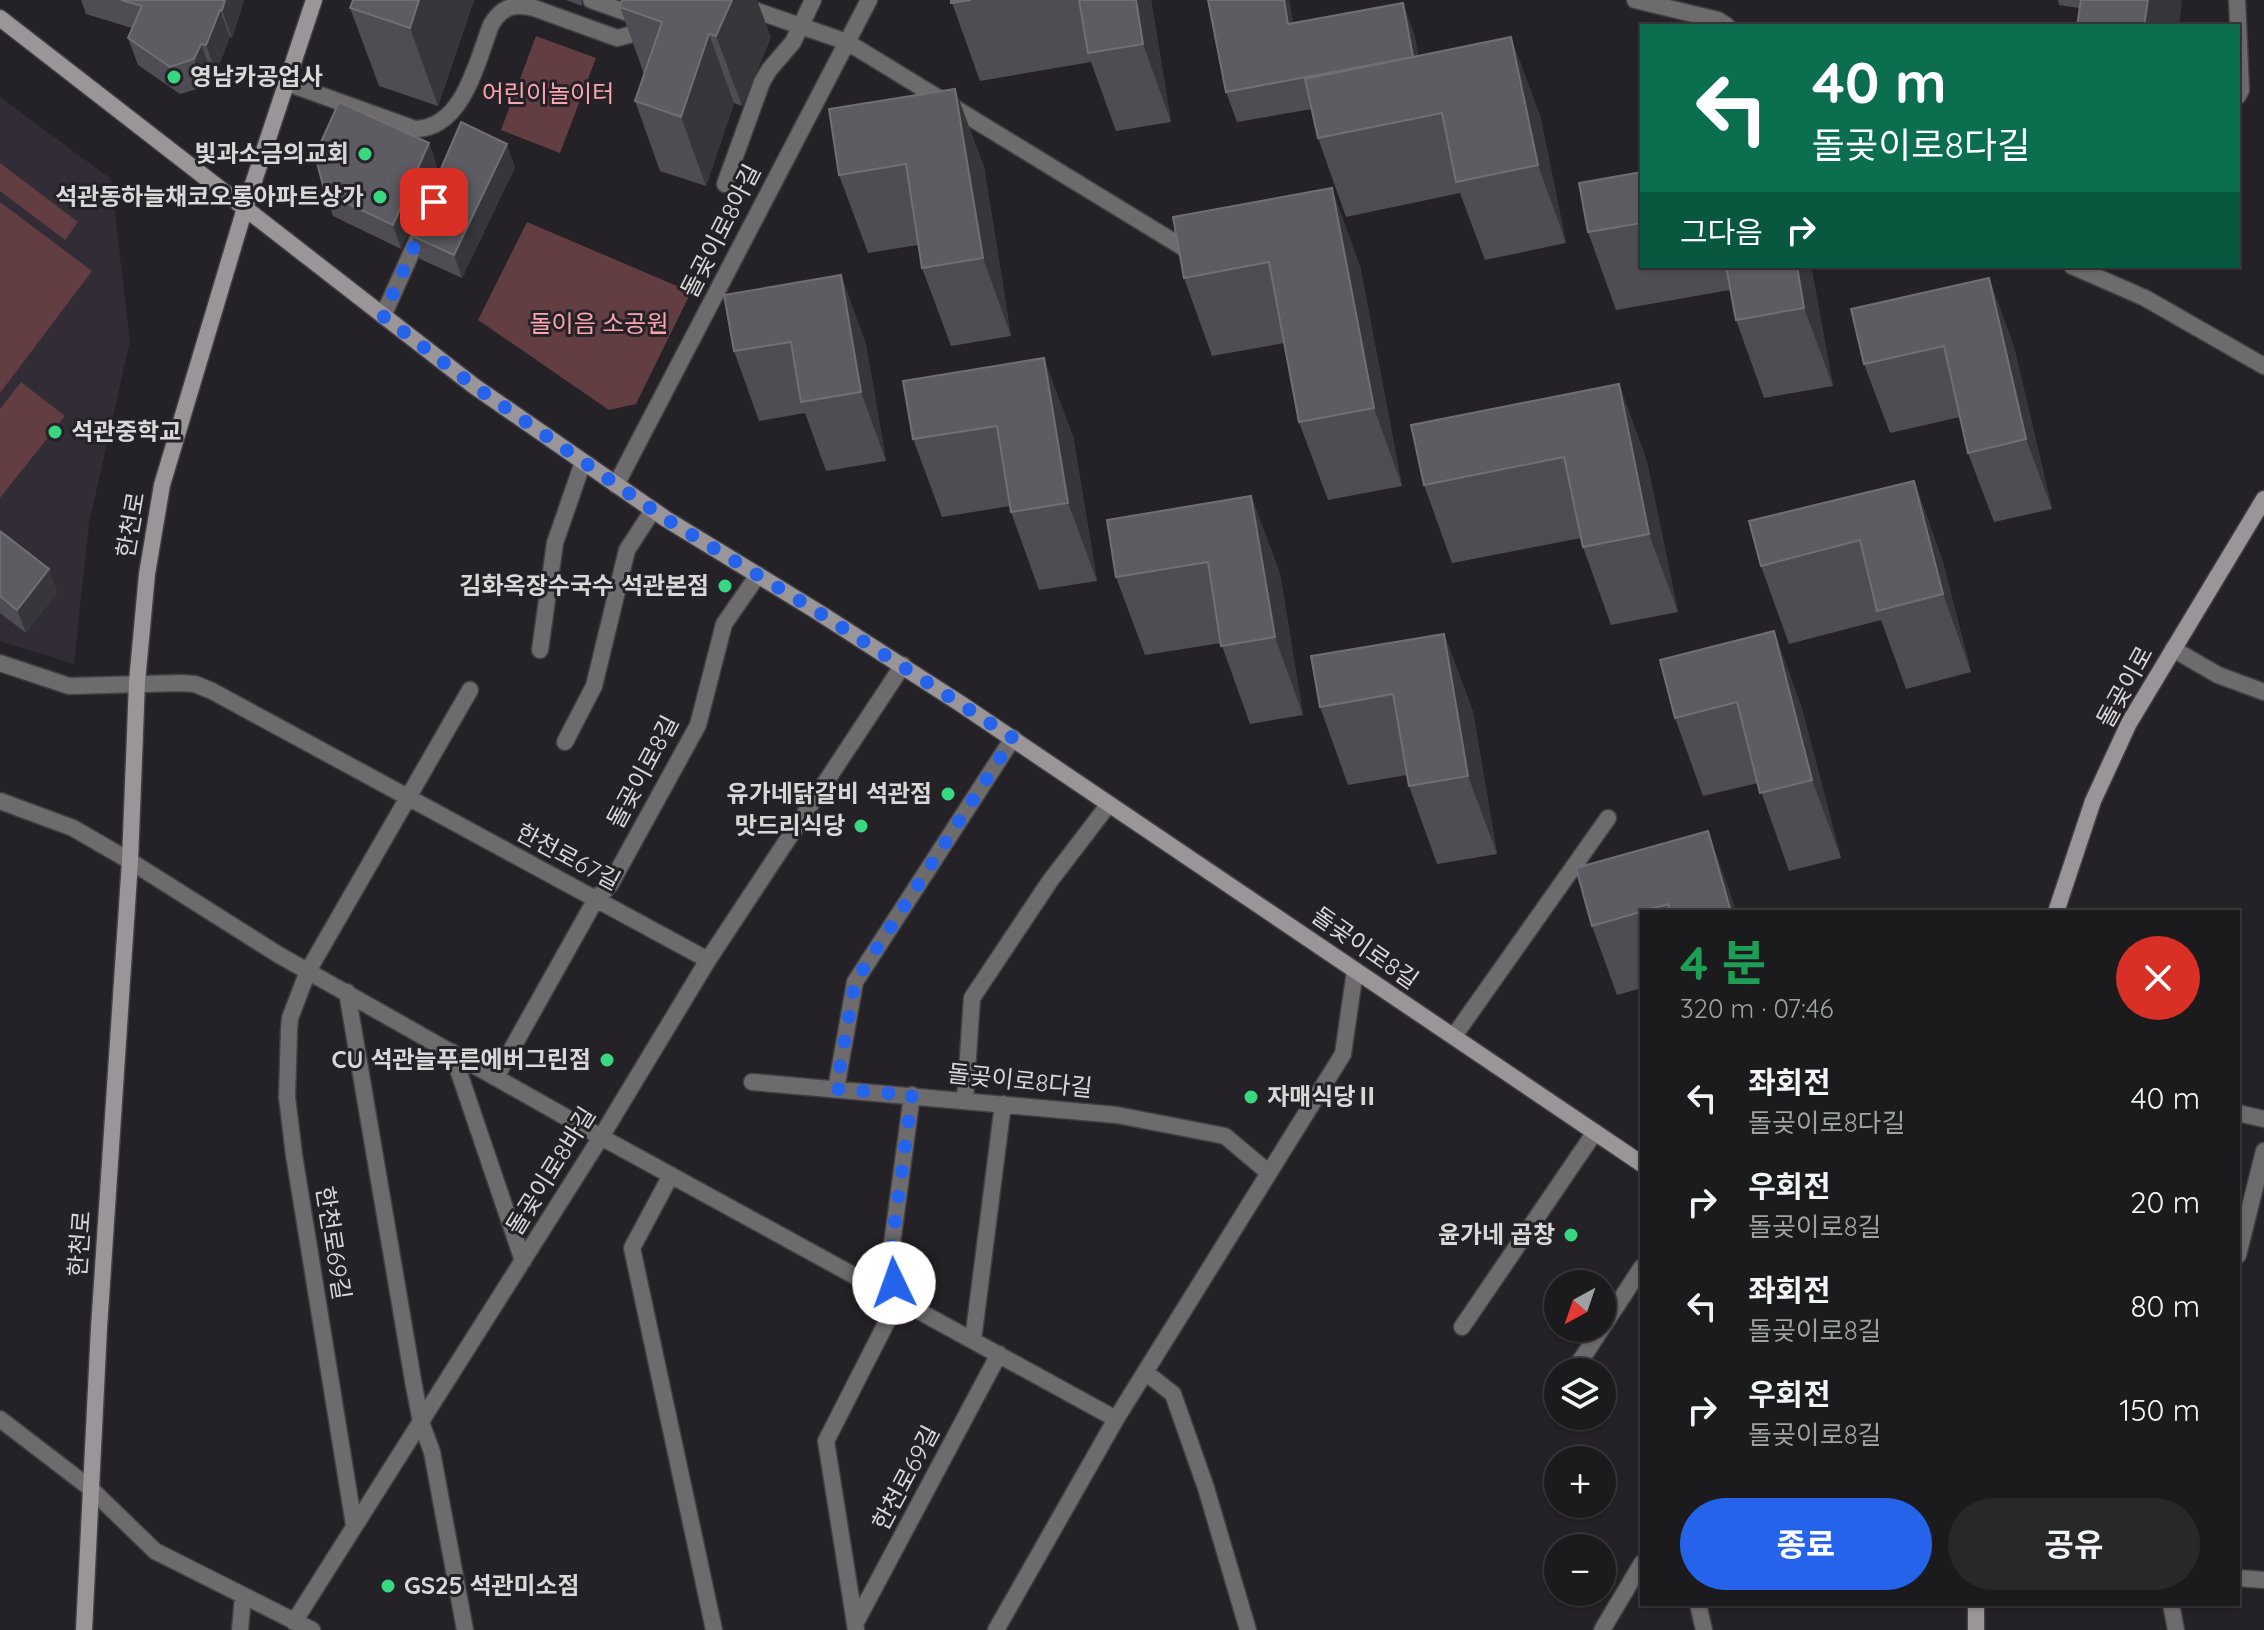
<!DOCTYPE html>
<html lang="ko">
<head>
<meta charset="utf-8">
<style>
	:root { --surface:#1b1a1d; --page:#28272a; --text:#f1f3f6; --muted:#a0a1a4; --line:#39383b; --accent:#2563eb }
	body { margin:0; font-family:Quicksand,"Noto Sans KR",sans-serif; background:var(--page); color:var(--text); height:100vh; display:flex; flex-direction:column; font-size:30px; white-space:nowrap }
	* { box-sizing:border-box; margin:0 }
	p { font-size:26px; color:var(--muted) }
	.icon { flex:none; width:44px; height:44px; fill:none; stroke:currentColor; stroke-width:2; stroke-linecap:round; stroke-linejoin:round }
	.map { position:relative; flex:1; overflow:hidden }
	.drawer { position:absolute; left:1640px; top:910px; width:600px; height:696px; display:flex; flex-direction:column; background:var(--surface); border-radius:0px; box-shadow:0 2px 6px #0004,0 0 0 2px var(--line) }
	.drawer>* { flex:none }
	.hud { position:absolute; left:1640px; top:24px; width:600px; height:244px; border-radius:0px; box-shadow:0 2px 6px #0004,0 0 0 2px var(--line); background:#0b6e4f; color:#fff; overflow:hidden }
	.needle { width:52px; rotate:220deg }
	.controls { position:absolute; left:1544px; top:1270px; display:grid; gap:16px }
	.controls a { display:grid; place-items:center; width:72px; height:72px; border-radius:50%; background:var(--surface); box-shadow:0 2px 6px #0004,0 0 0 2px var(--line); font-size:40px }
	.pin { position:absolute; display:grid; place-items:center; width:68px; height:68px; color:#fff; margin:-34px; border-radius:16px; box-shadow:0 4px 12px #0006 }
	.me { position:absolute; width:88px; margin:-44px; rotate:357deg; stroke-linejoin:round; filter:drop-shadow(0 0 6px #0008) }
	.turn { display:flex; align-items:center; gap:28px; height:168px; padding:0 40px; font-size:36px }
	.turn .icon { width:104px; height:104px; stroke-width:2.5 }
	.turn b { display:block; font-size:56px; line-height:68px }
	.then { display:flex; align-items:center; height:76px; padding:0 40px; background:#0003; gap:16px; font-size:30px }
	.round { display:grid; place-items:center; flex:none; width:84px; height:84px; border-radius:42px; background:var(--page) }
	.headline { display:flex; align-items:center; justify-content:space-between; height:136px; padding:0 40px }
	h1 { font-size:48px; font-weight:700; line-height:60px; color:#1e9e55 }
	.cta { display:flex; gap:16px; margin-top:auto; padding:16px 40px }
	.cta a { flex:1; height:92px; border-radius:48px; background:var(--accent); color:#fff; font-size:32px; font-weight:700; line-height:92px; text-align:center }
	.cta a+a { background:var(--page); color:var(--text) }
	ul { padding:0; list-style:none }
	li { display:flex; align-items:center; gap:24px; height:104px; padding:0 40px }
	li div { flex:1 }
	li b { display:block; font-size:30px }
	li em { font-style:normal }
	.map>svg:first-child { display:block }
	.built { fill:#322c36 }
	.green { fill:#623d41 }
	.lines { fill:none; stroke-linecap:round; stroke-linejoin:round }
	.lane-casing { stroke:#413f44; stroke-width:19 }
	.street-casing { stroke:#413f44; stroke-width:19 }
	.secondary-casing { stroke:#413f44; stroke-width:19 }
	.lane { stroke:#6e6b6d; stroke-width:16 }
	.street { stroke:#6e6b6d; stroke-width:16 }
	.secondary { stroke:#9a9598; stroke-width:16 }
	.wall { fill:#4d4d53 }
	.shaded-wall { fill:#36363b }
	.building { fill:#5c5c62; stroke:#6f6f74; stroke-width:2 }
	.route { stroke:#2563eb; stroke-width:14; stroke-dasharray:0 25.2 }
	.poi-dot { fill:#37d880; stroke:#242227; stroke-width:3 }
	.labels { text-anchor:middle; stroke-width:6; stroke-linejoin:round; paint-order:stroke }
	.poi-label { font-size:24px; font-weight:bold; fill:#d9d7da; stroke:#242227; text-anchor:end }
	.park-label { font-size:24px; fill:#fda4af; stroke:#242227 }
	.street-label { font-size:24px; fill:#d9d7da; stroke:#242227 }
</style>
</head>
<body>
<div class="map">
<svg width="2264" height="1630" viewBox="0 0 2264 1630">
	<rect width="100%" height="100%" fill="#242227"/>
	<!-- built -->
	<path class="built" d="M0,97l111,82 19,162 -41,182 -15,141 -74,-23z"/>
	<!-- green -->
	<path class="green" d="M536,36l60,22 -36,95 -59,-23z
		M0,163l78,59 -13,18 -65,-49z
		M0,202l92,69 -92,122z
		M527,222l164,70 -55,112 -27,6 -131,-90z
		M21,382l44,34 -65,82v-89z"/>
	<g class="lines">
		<defs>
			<path id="lane" d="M591,0l51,18
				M725,0l122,42
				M287,83l128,46c48,0 62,-68 76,-104 10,-18 23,-22 43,-17l83,30 12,-3 17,-10
				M725,184l37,-102 7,-12 24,-28 20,-42
				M383,316l40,-89"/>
			<path id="street" d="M1635,0l83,20 9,6
				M2237,0l4,90 -3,6
				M847,42l337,206
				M2072,266l73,32 119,68
				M616,485l253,-485
				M2173,649l45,26 46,17
				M540,650l15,-107 28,-81
				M0,663l69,23 112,-3 14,1 17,7 496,269
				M565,742l29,-56 33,-136 26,-40
				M0,801l73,27 57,33 149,94 322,182 515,282
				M347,992l67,394 7,36 11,30 33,178
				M1454,1036l154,-218
				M452,1052l71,209
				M496,1077l100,-178 14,-14 88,-160 26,-101 34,-49
				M752,1082l365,33 108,21 44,37
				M836,1089l19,-107 158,-244
				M965,1100l7,-102 78,-117 59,-77
				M2238,1113l26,6
				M671,1175l-39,73 82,382
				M2238,1255l26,-104
				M1462,1327l133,-195
				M973,1340l30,-236
				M1145,1372l28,22 33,94 42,142
				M1573,1372l69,-105
				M1555,1399l3,-4
				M0,1419l90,69 65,63 157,79
				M354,1525l-60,-370 -7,-58 2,-67 1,-12 18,-47 162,-281
				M2238,1578l26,2
				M1698,1604l6,26
				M2171,1604l5,26
				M294,1622l307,-485 107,-177 195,-295
				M855,1624l144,-270
				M240,1630l3,-34
				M856,1630l-30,-189 72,-141 -9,-34 23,-171
				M996,1630l120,-211 227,-365 12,-83
				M1602,1630l40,-67"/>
			<path id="secondary" d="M0,18l474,368 192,133 152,93 143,92 681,460
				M2056,912l37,-111 36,-78 135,-224
				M84,1630l15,-302 31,-467 7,-179 10,-108 15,-89 83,-277 69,-208
				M1976,1630v-26"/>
		</defs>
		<!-- lane casing -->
		<use href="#lane" class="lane-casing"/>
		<!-- street casing -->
		<use href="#street" class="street-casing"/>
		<!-- secondary casing -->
		<use href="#secondary" class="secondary-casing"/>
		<!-- lane -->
		<use href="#lane" class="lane"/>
		<!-- street -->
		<use href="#street" class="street"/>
		<!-- secondary -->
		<use href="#secondary" class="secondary"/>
	</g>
	<!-- wall -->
	<path class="wall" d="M81,0h163l-12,38 -2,-1 -14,36 -5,-1 -7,15 -24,7 -42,-29 -10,-27 4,-10 -46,-14z
		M474,0l-36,106 -59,-20 -29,-78z
		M566,0h15l1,6z
		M951,0h200l20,122 -55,9 -25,-69 -111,19z
		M1208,0h81l4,23 121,10 4,23 122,59 26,128 -81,17 -25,-67 -114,24 -28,-79 -6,-29 -75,13 -11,-30z
		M2058,0h124l-103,8 -20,-3z
		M620,7l151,30 -29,69 -8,-3 -28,83 -46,-15 -25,-70 9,-27z
		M955,89l29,78 27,169 -60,10 -29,-78 -4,-23 -50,8 -29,-78z
		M429,143l8,24 -36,82 -68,-33 -8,-23z
		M515,167l-53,111 -42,-19 -8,-23z
		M1642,172v94h169l22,120 -69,12 -28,-78 -6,-30 -114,20 -28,-78z
		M1173,217l187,49 42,220 -74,14 -29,-78 -15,-79 -72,13 -28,-78z
		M841,275l25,70 20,116 -60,10 -21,-58 -46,8 -25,-70z
		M1989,278l25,69 38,162 -58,13 -26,-69 -8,-36 -70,16 -26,-69z
		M903,381l170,55 24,145 -58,9 -28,-78 -1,-6 -68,11 -29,-78z
		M1619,384l28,78 31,150 -67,13 -28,-78 -2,-9 -129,25 -28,-78z
		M1914,481l28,78 29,113 -65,17 -25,-69 -92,24 -28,-78z
		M1251,496l29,78 23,141 -53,9 -29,-81 -76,12 -29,-78z
		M0,531l57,61 -31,41 -26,-20z
		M1774,631l28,78 39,149 -52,13 -31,-88 -55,13 -28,-78z
		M1444,634l29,78 24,142 -60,10 -28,-78 -2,-11 -59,10 -28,-78z
		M1708,831l28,81h-94v76l-25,7 -25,-69z"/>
	<!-- shaded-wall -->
	<path class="shaded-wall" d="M225,0h19l-12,38 -10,-28z
		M419,0h55l-36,106 -28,-78z
		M732,0h25l14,37 -29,69 -26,-70z
		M1136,0h15l20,122 -28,-78z
		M1284,0h5l10,55 -11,-31z
		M2148,0h34l-3,26h-35z
		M1403,3l11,30 11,55 -11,-31z
		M220,10l10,27 -14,36 -10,-28z
		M709,34l25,69 -28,83 -25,-69z
		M1511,37l29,78 26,128 -28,-78z
		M201,44l10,28 -7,15 -10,-28z
		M955,89l29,78 27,169 -28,-78z
		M429,143l8,24 -36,82 -8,-24z
		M507,144l8,23 -53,111 -8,-23z
		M1332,188l28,78 42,220 -28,-78z
		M1797,266h14l22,120 -29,-78z
		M841,275l25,70 20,116 -25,-69z
		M1989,278l25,69 38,162 -26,-70z
		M1044,358l29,78 24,145 -29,-78z
		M1619,384l28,78 31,150 -29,-78z
		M1914,481l28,78 29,113 -28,-78z
		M1251,496l29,78 23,141 -28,-78z
		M49,569l8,23 -31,41 -9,-23z
		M1774,631l28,78 39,149 -29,-78z
		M1444,634l29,78 24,142 -29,-78z
		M1708,831l25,70 3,11h-5z"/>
	<!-- building -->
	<path class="building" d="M121,0h104l-3,10h-2l-14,35 -5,-1 -7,15 -24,8 -42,-29 14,-32z
		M353,0h66l-9,28 -60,-20z
		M622,0h110l-16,36 -7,-2 -28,83 -46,-16 27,-79 -42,-15z
		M951,0h20l-20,3z
		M1079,0h57l7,44 -55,9z
		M1208,0h76l4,24 115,-21 10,54 -187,35z
		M2081,0h67l-4,26h-67z
		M1511,37l27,128 -82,17 -14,-69 -124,25 -13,-59z
		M955,89l28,169 -61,10 -16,-104 -67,11 -10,-66z
		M339,102l90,41 -36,82 -68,-32 -10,-38z
		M461,122l46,22 -53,111 -42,-19z
		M1642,172v51l-54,9 -9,-49z
		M1332,188l42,220 -75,14 -30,-160 -85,16 -11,-61z
		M1726,266h71l7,42 -68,12z
		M841,275l20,117 -60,10 -10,-60 -57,9 -10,-56z
		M1989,278l37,161 -58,14 -24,-107 -80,18 -13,-55z
		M1044,358l24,145 -57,9 -14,-86 -84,13 -10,-58z
		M1619,384l30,150 -66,13 -19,-90 -140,28 -13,-60z
		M1914,481l29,113 -66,17 -17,-71 -99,26 -12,-45z
		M1251,496l24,141 -54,9 -13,-84 -92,15 -9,-57z
		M0,531l49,38 -32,41 -17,-14z
		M1774,631l38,149 -52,13 -23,-91 -62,16 -15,-58z
		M1444,634l24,142 -59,10 -16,-92 -73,13 -9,-51z
		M1708,831l23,81h-61l-2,-8 -76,22 -16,-58z"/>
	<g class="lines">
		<!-- route -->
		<path class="route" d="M434,202l-51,114 91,70 192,133 152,93 195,126 -158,244 -19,107 76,6 -23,171 5,17"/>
	</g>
	<!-- markers -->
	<g class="poi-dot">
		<circle cx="174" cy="77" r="8"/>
		<circle cx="365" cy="154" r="8"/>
		<circle cx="380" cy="197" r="8"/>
		<circle cx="55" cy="432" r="8"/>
		<circle cx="725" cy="586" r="8"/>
		<circle cx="948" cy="794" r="8"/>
		<circle cx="861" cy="826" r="8"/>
		<circle cx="607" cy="1060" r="8"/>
		<circle cx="1251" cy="1097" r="8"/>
		<circle cx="1571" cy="1235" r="8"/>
		<circle cx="388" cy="1586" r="8"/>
	</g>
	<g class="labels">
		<!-- poi labels -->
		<g class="poi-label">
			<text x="190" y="85" text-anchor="start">영남카공업사</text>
			<text x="349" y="162">빛과소금의교회</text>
			<text x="364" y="205">석관동하늘채코오롱아파트상가</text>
			<text x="71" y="440" text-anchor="start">석관중학교</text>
			<text x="709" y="594">김화옥장수국수 석관본점</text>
			<text x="932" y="802">유가네닭갈비 석관점</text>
			<text x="845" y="834">맛드리식당</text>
			<text x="591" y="1068">CU 석관늘푸른에버그린점</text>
			<text x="1267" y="1105" text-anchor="start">자매식당Ⅱ</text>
			<text x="1555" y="1243">윤가네 곱창</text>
			<text x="404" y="1594" text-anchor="start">GS25 석관미소점</text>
		</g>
		<!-- park labels -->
		<g class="park-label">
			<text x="548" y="102">어린이놀이터</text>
			<text x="599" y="332">돌이음 소공원</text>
		</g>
		<!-- street labels -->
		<g class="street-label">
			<text transform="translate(721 231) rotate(-63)" y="8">돌곶이로8아길</text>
			<text transform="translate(131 525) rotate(-80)" y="8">한천로</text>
			<text transform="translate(2125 687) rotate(-61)" y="8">돌곶이로</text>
			<text transform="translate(643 772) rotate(-62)" y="8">돌곶이로8길</text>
			<text transform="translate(568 857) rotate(28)" y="8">한천로67길</text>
			<text transform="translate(1365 948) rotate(35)" y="8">돌곶이로8길</text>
			<text transform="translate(1020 1081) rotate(6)" y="8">돌곶이로8다길</text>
			<text transform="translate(551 1171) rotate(-58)" y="8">돌곶이로8바길</text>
			<text transform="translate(333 1243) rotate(81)" y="8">한천로69길</text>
			<text transform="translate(80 1244) rotate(-86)" y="8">한천로</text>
			<text transform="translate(906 1478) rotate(-62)" y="8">한천로69길</text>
		</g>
	</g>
</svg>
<div class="controls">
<a><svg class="needle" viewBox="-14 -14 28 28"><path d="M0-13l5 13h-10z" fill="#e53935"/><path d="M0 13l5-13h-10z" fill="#a0a1a4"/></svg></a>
<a><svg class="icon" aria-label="layers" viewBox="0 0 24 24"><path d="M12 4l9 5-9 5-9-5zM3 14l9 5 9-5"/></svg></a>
<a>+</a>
<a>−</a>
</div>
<div class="pin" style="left:434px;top:202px;background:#d93025"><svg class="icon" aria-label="arrive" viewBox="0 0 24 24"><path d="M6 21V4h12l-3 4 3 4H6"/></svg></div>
<svg class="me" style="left:894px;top:1283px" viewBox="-20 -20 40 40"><circle r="19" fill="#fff"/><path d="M0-13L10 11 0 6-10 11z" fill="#2563eb"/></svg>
<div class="hud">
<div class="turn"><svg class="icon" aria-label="left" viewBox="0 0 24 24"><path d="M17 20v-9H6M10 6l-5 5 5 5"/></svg><div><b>40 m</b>돌곶이로8다길</div></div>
<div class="then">그다음<svg class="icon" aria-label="right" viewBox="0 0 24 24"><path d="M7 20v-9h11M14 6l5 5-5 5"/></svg></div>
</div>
<section class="drawer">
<div class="headline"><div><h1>4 분</h1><p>320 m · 07:46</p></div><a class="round" style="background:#d93025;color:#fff"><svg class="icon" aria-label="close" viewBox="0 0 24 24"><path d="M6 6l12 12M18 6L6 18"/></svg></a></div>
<ul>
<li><svg class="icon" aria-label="left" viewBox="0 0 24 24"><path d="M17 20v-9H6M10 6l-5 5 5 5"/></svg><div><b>좌회전</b><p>돌곶이로8다길</p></div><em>40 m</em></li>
<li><svg class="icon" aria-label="right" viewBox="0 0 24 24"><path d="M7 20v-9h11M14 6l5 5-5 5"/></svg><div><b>우회전</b><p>돌곶이로8길</p></div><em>20 m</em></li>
<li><svg class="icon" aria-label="left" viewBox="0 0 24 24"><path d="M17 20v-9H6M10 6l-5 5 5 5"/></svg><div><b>좌회전</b><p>돌곶이로8길</p></div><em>80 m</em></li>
<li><svg class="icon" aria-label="right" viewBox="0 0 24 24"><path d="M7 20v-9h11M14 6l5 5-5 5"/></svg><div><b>우회전</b><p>돌곶이로8길</p></div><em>150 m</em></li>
</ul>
<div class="cta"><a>종료</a><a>공유</a></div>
</section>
</div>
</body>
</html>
